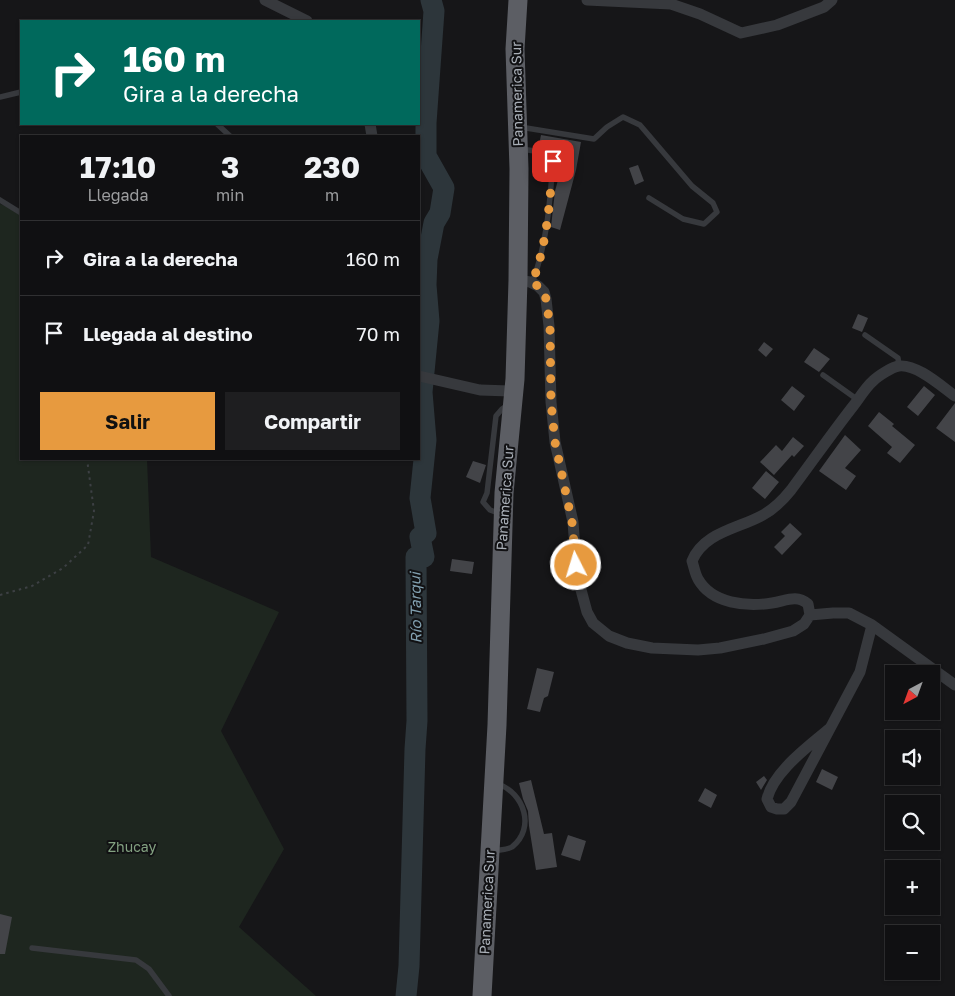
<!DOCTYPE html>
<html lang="es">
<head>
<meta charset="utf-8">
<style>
	:root { --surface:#101012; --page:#1e1e20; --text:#f1f3f6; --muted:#9c9d9f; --line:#303032; --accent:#e79a3f }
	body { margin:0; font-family:"Golos Text",sans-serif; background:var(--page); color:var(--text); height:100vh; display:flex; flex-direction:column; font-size:19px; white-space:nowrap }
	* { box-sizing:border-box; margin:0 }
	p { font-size:16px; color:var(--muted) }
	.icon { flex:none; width:28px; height:28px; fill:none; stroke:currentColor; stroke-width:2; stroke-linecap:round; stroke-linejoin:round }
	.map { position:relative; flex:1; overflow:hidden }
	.details { position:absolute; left:20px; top:135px; width:400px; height:325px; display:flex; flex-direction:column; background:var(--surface); border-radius:0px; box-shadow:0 1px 4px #0004,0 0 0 1px var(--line) }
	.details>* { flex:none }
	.hud { position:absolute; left:20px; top:20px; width:400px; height:105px; border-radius:0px; box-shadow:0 1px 4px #0004,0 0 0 1px var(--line); background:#00695c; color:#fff; overflow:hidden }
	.needle { width:32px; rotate:221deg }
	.controls { position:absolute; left:885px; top:665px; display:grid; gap:10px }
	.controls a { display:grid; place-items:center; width:55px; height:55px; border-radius:0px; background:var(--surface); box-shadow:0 1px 4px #0004,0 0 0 1px var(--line); font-size:25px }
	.pin { position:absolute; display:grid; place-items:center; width:42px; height:42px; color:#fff; margin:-21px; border-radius:10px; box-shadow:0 2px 8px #0006 }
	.me { position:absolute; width:55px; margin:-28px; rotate:355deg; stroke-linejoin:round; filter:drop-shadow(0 0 4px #0008) }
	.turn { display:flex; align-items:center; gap:18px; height:105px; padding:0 20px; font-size:22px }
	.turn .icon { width:65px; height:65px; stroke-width:2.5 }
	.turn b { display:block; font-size:35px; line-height:42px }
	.eta { display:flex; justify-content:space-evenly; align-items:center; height:85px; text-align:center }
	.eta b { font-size:30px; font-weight:700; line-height:35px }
	.primary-button { display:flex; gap:10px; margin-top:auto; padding:10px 20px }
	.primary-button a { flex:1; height:58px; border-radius:0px; background:var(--accent); color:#111; font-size:20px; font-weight:700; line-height:58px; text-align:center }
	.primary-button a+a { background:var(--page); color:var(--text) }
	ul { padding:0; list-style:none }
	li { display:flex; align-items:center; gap:15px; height:75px; padding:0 20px; border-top:1px solid var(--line) }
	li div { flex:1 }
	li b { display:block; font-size:19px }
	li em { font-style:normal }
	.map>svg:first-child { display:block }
	.green { fill:#1e261f }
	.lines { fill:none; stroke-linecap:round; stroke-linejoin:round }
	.river { stroke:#2d363b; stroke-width:21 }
	.building { fill:#434448 }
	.path { stroke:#3d4044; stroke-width:2; stroke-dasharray:2.5 4; stroke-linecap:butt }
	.service { stroke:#37393d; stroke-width:5.5 }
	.minor { stroke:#37393d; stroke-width:11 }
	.trunk { stroke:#5c5e64; stroke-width:19 }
	.route { stroke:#e79a3f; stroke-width:9; stroke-dasharray:0 16.2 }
	.labels { text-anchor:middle; stroke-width:4; stroke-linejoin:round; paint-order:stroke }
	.street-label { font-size:14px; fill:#a9afb7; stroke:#111113 }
	.park-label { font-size:14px; fill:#83a181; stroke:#111113 }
	.water-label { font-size:15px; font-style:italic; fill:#82a0b0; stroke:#111113 }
</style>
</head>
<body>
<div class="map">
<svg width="955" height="996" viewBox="0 0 955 996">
	<rect width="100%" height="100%" fill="#161618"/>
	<!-- green -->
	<path class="green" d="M0,204l21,7v248h126l4,98 128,55 -58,119 63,118 -45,78 77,69h-316z"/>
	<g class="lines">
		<!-- river -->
		<path class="river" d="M406,996l3,-30 6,-217 2,-28 -1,-164h8l-4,-20 6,-4 -6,-35 6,-58 -4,-48 7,-71 -3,-36 1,-26 7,-36 6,-10 4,-25 -18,-32v-33l8,-112 -3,-11"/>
	</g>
	<!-- building -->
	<path class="building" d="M541,135l40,7 -5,28 -16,60 -9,-3 4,-36 11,-40 -27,-6z
		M638,165l6,16 -9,4 -6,-17z
		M858,314l10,4 -6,14 -10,-4z
		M764,342l9,7 -7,8 -8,-7z
		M814,348l16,11 -11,13 -15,-10z
		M792,386l13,10 -11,15 -13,-11z
		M924,386l11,9 -17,21 -11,-9z
		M955,403v39l-19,-14z
		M879,412l15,12 -2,2 23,19 -15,18 -13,-10 5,-6 -24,-21z
		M845,435l16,15 -16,18 11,8 -10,14 -27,-19z
		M793,437l11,9 -10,11 -2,-2 -18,20 -14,-13 16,-17 6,6z
		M473,461l13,4 -6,18 -14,-6z
		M766,471l13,11 -14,17 -13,-11z
		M790,523l12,11 -20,21 -8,-8 11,-11 -4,-4z
		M452,559l22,3 -2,12 -22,-3z
		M537,668l17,4 -6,24 -4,2 -4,14 -13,-3z
		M822,769l16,8 -6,13 -16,-8z
		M764,776l3,4 -6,10 -5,-8z
		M531,780l13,54 8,-1 5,34 -21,3 -7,-44 -1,-15 -5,-12 -4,-16z
		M705,788l12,7 -6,13 -13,-7z
		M568,835l18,6 -6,20 -19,-6z
		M0,914l12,3 -7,37h-5z"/>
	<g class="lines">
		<!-- path -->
		<path class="path" d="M0,595l32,-9 31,-18 25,-23 6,-34 -7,-52"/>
		<!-- service -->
		<path class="service" d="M0,97l21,-5
			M217,124l13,12
			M520,127l74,12 13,-12 16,-10 17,8 52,61 21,17 4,9 -13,12 -21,-5 -34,-21
			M522,149l25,4 6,8c-3,40 -6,84 -21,122
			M0,200l21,13
			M865,335l33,23 1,8
			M823,375l35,25
			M501,514l-11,-4 -7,-8 4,-9 9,-77 6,-7 6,-4
			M493,851c6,-1 14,-1 19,-4 24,-19 12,-54 -14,-63
			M32,948l104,12 13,9 20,27"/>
		<!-- minor -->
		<path class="minor" d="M265,0l42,21
			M587,0l84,4 29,10 41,19 36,-8 47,-18 8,-7
			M370,124l2,12
			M518,280l12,2 8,4 6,6 2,7 3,27 2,76 4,40 18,80 4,53 10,37 6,11 16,13 18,7 25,5 46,2 22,-2 44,-9 29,-8 11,-7 6,-9 -2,-11c-12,-10 -22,-3 -36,-1 -25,4 -60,1 -74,-24 -3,-5 -4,-12 -6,-18 12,-29 46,-32 71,-46 11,-6 20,-15 28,-25 21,-28 41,-57 63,-85 6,-8 12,-18 19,-24 5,-5 19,-14 26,-15 18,-2 42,20 56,30
			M419,376l61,14 34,1
			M810,615l23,-2h16l23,12 83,60
			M829,729c-21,18 -55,42 -62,70l4,8 6,2h7l7,-7 69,-130 12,-47"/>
		<!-- trunk -->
		<path class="trunk" d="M482,996l15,-271 7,-232 11,-114 3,-99 1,-111 -4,-120 3,-49"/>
	</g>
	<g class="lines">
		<!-- route -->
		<path class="route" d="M553,161c-3,40 -6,84 -21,122l6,3 6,6 2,7 4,27 1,76 4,40 17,80 4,43"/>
	</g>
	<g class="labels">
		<!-- street labels -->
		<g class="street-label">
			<text transform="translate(517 94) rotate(-91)" y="5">Panamerica Sur</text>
			<text transform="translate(505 498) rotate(-86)" y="5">Panamerica Sur</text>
			<text transform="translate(487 902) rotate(-87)" y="5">Panamerica Sur</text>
		</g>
		<!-- park labels -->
		<g class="park-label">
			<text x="132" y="852">Zhucay</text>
		</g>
		<!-- water labels -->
		<g class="water-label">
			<text transform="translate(416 608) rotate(-91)" y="5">Río Tarqui</text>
		</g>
	</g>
</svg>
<div class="controls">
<a><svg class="needle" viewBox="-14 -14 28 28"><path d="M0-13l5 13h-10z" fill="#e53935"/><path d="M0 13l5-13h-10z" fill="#9c9d9f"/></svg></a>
<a><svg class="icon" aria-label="sound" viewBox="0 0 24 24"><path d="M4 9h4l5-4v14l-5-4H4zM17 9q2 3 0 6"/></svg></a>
<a><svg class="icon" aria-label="search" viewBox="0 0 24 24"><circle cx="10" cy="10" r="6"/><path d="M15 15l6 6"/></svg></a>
<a>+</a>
<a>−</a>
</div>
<div class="pin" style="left:553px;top:161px;background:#d93025"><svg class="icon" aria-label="arrive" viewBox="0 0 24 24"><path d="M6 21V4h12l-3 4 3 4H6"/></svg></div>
<svg class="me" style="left:576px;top:565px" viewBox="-20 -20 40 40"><circle r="17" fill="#e79a3f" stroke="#fff" stroke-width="3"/><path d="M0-11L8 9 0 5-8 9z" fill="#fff"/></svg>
<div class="hud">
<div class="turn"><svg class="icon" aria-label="right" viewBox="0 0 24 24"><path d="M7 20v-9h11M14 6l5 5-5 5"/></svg><div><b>160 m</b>Gira a la derecha</div></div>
</div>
<section class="details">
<div class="eta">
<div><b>17:10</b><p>Llegada</p></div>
<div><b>3</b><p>min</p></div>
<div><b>230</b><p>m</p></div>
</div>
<ul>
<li><svg class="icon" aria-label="right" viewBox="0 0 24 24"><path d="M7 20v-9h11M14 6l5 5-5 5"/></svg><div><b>Gira a la derecha</b></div><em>160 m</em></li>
<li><svg class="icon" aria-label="arrive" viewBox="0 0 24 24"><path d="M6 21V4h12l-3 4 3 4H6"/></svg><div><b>Llegada al destino</b></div><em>70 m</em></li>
</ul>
<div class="primary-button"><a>Salir</a><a>Compartir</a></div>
</section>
</div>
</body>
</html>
